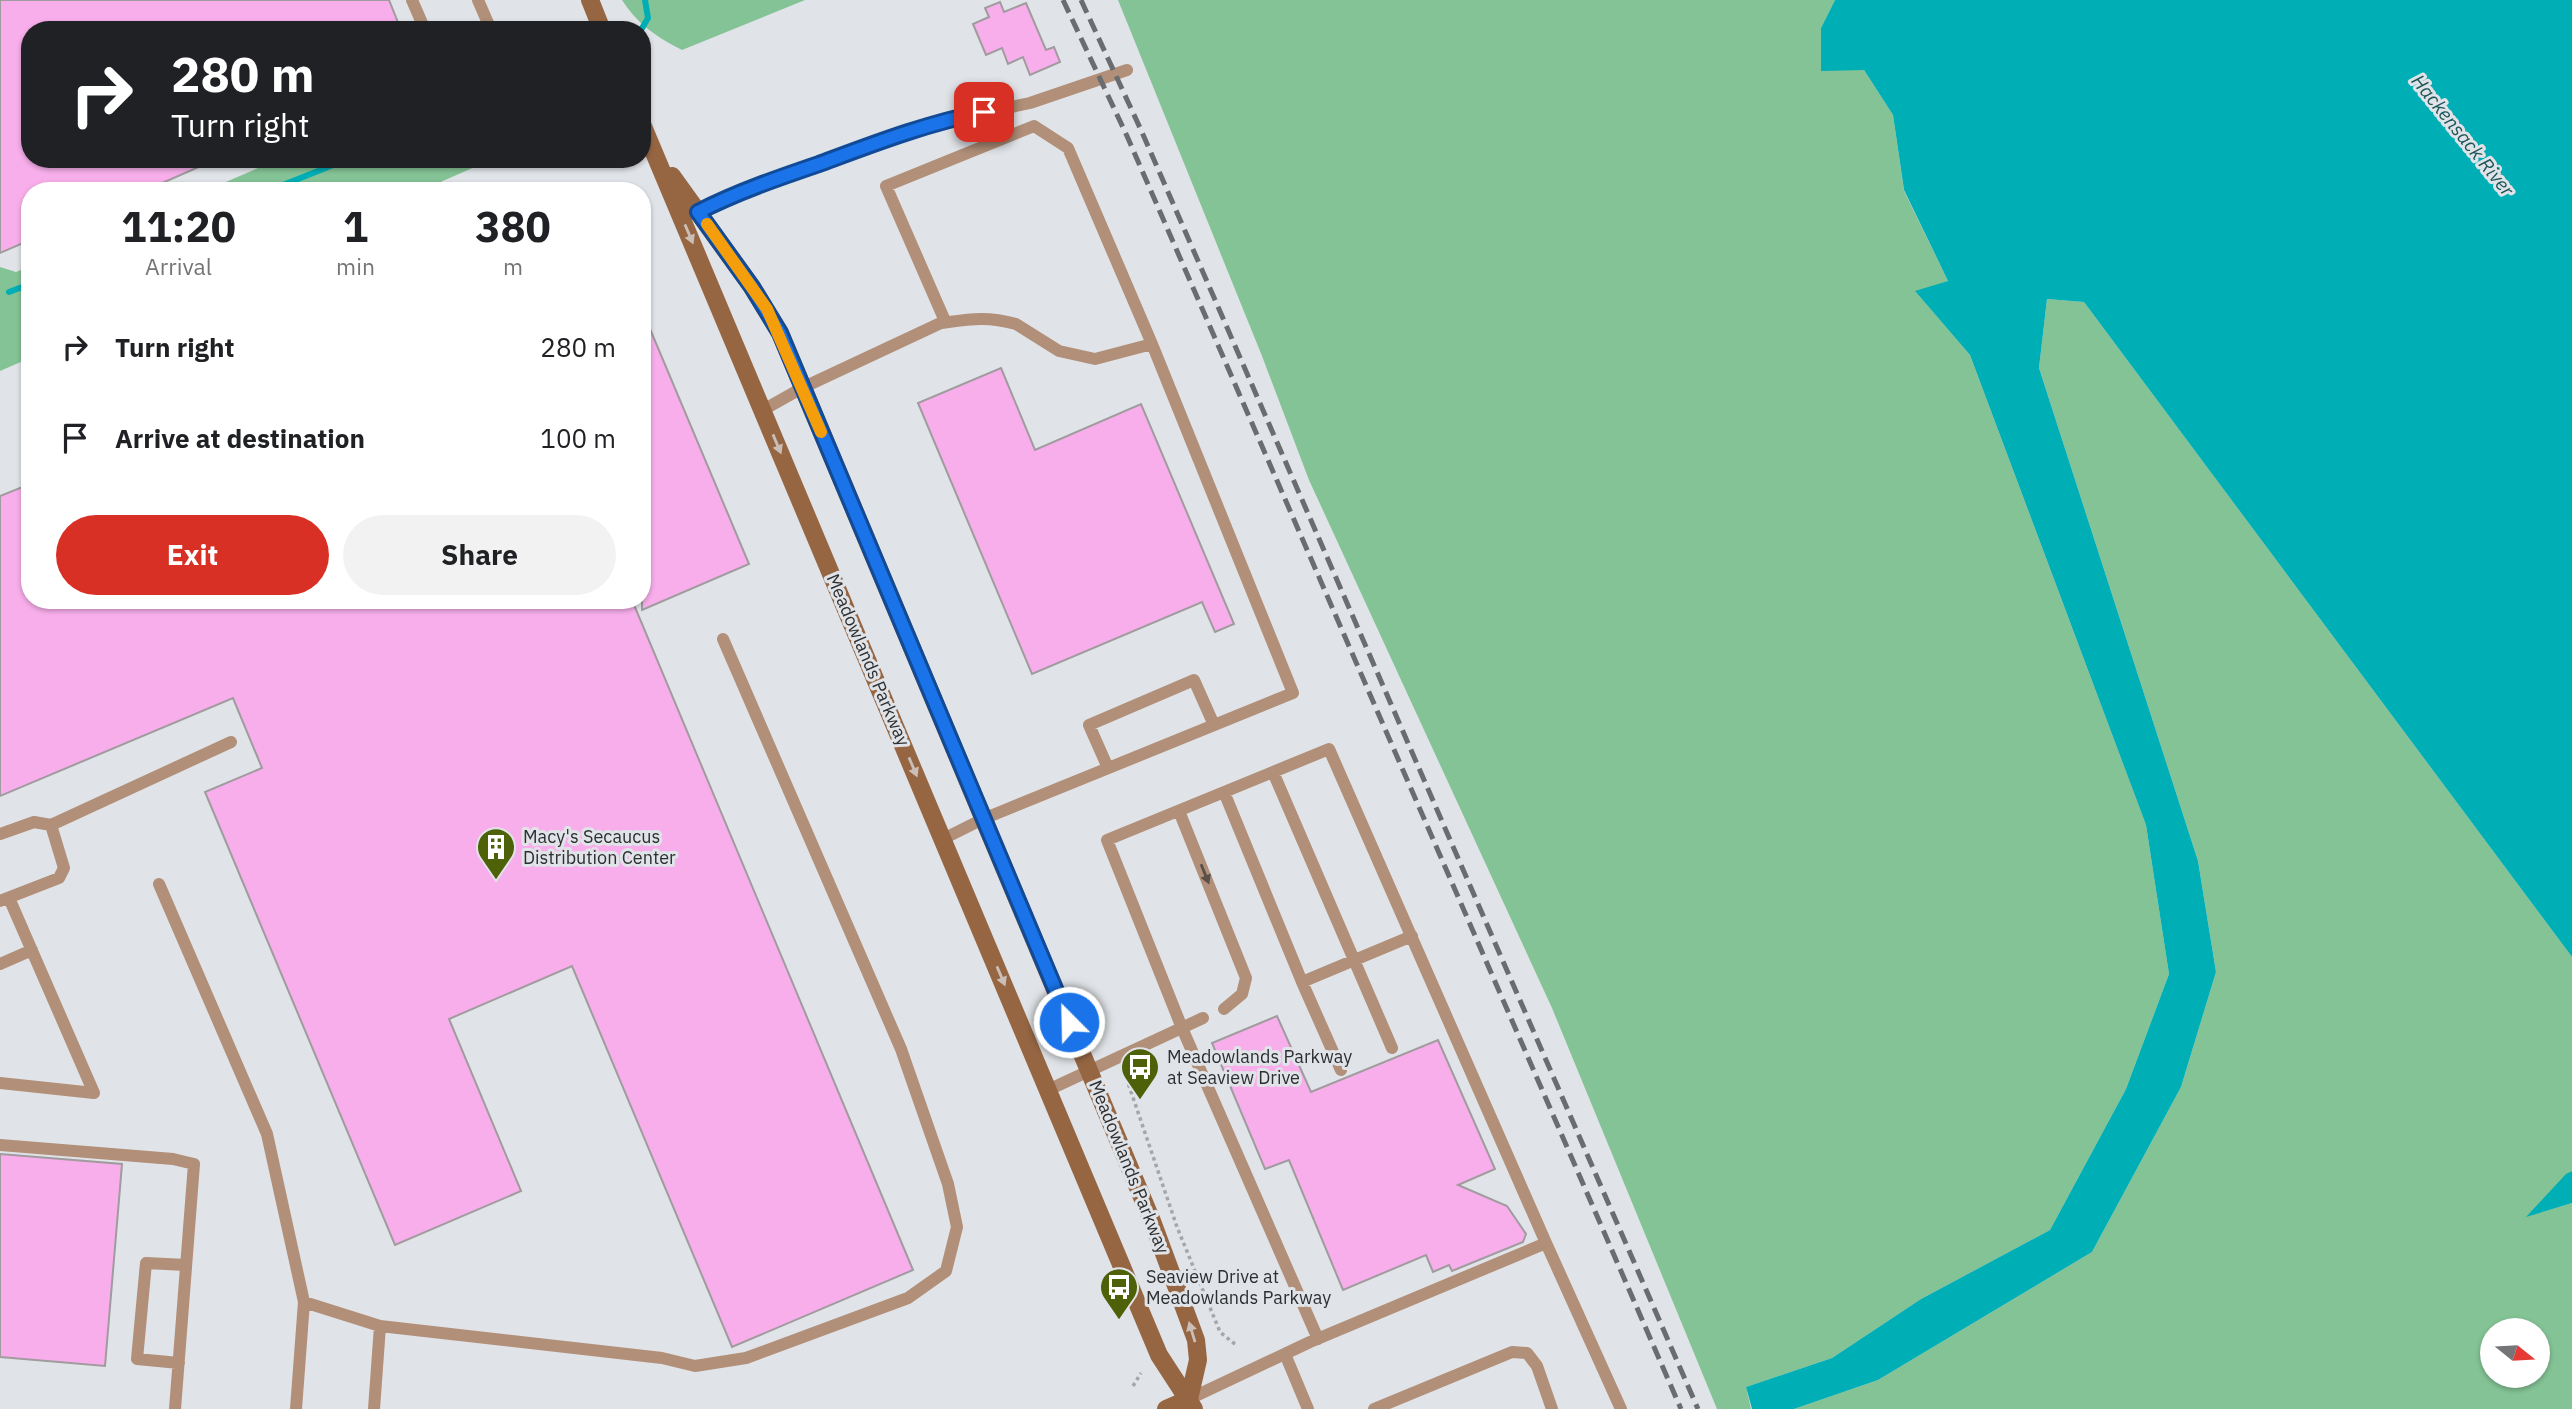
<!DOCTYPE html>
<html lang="en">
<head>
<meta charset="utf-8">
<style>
	:root { --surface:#fff; --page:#f2f2f2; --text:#202124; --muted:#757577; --accent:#d93025 }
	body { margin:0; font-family:"IBM Plex Sans",sans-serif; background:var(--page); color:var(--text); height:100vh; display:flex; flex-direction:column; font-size:26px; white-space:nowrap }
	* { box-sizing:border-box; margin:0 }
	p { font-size:23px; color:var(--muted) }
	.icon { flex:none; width:38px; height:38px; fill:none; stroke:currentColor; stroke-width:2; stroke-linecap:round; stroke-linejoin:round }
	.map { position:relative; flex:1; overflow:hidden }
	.drawer { position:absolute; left:21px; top:182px; width:630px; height:427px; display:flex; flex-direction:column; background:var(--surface); border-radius:28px; box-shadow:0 2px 5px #0004 }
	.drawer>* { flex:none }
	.banner { position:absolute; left:21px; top:21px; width:630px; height:147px; border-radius:28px; box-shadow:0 2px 5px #0004; background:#202124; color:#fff; overflow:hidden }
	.needle { width:46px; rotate:108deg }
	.controls { position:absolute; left:2480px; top:1318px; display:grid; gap:14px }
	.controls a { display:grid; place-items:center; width:70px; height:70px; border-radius:50%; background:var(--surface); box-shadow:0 2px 5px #0004; font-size:35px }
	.pin { position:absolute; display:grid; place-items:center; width:60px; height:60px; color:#fff; margin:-30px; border-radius:14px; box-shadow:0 4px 10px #0006 }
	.me { position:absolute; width:77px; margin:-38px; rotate:337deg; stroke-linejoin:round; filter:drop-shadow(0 0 5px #0008) }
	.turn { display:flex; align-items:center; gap:24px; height:147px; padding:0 35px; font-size:32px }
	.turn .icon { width:91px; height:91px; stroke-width:2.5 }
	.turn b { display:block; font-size:49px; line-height:60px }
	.eta { display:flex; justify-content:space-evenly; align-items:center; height:119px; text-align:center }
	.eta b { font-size:42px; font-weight:700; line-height:49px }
	.cta { display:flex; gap:14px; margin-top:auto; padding:14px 35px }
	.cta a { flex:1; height:80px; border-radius:42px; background:var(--accent); color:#fff; font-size:28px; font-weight:700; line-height:80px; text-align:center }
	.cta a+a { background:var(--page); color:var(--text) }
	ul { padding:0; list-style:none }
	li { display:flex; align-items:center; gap:21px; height:91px; padding:0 35px }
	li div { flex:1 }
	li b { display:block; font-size:26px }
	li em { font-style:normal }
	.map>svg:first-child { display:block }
	.green { fill:#84c395; fill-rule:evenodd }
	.water { fill:#00aeb5 }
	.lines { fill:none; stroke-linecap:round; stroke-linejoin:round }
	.stream { stroke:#00aeb5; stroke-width:6 }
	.building { fill:#f8aeeb; stroke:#9f9b9e; stroke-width:2 }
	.path { stroke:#a4a6aa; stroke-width:3.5; stroke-dasharray:3.5 3.5; stroke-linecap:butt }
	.lane { stroke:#b18f78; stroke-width:12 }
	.secondary { stroke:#966643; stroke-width:18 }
	.rail { stroke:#6b6c6f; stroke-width:5; stroke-dasharray:14 7; stroke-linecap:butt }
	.oneway { fill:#cabeb6 }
	.oneway2 { fill:#5b5049 }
	.route-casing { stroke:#114b97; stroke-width:18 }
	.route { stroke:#1a73e8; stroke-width:12 }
	.slow { stroke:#f59e0b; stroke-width:12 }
	.labels { text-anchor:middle; stroke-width:6; stroke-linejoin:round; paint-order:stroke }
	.street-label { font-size:18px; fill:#2d2e30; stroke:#e0e3e7 }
	.poi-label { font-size:18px; fill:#2d2e30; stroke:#e0e3e7; text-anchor:start }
	.water-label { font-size:19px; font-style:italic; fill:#1b5558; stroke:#e0e3e7 }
</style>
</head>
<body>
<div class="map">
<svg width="2572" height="1409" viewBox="0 0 2572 1409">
	<rect width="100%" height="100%" fill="#e0e3e7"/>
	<!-- green -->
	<path class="green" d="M622,0h183l-123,50c-25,-13 -44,-25 -60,-50z
		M1118,0h717l-14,28 43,42 29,45 11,76 44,90 -32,11 54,63 176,470 23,149 -43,115 -76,141 -129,69 -89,59 -86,29 5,22h-34l-165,-401 -243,-528 -47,-124z
		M279,159h214l-73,32h-215z
		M30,266v92l-30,13v-104l16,5z
		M2047,299l37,3 488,655v214l-44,45 44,-13v206h-778l84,-29 214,-128 89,-165 35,-115 -18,-111 -159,-493zM2492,1330h46v46h-46z"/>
	<!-- water -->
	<path class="water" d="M1835,0h737v957l-488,-655 -37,-3 -8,69 159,493 18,111 -35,115 -89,165 -214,128 -84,29h-42l-6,-22 86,-29 89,-59 129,-69 76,-141 43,-115 -23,-149 -176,-470 -55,-64 33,-10 -44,-91 -11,-75 -29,-45 -43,1v-43z
		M2572,1171v32l-46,14 40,-43z"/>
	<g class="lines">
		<!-- stream -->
		<path class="stream" d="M641,30l7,-12 -3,-18
			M268,191l80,-32
			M9,292l21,-8"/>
	</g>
	<!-- building -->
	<path class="building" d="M0,0h389l12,30h-371v129h187l-73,32h-114v49l-30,13z
		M1000,2l4,10 22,-9 20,47 8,-3 6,15 -30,13 -7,-18 -15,7 -6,-16 -16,7 -13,-31 16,-7 -4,-9z
		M642,310l107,254 -107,46z
		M1001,368l34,82 106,-46 93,220 -19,8 -13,-30 -170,72 -114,-271z
		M30,484v116h602l281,670 -181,77 -160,-381 -123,53 72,172 -126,54 -190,-453 57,-24 -29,-70 -233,98v-300z
		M1277,1016l34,76 127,-52 57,129 -37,16 49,21 19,28 -3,8 -71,29 -3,-6 -16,7 -7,-17 -83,35 -54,-130 -24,9 -53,-126z
		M0,1154l122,10 -17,202 -105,-9z"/>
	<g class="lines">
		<!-- path -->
		<path class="path" d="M1124,1071l53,156 43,105 16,13
			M1133,1386l8,-13"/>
		<!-- lane -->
		<path class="lane" d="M412,0l13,30
			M478,0l13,30
			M698,212l37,-18 200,-71 95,-20 97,-33
			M941,323c30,-4 46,-7 75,1l43,27 36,8 57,-15
			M763,410l39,-22 143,-67 -59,-135 148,-60 34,22 84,196 141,349 -310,126 -40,20
			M1108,768l-19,-43 105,-45 20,45
			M1273,772l119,276
			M1224,792l78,190 110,-46
			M1179,811l67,167 -4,16 -18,15
			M0,834l34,-12 17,3 180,-83
			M159,884l108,250 37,168 -8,107
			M0,901l59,-23 5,-10 -13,-43
			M0,964l32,-14
			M1302,982l39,88
			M0,1083l94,10 -85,-195
			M1048,1090l155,-72
			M0,1145l173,14 21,5 -19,245
			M304,1302l76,24
			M1318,1339l-136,-311 -75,-188 222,-91 217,494
			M1285,1354l23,55
			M179,1363l-42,-4 9,-96 40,2
			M1189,1399l121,-57 236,-99 75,166
			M374,1409l6,-83 282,32 33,8 51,-8 162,-60 38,-27 11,-44 -9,-43 -47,-135 -178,-410
			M1374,1409l138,-57 15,1 10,13 15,43"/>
		<!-- secondary -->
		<path class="secondary" d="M590,0l12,30
			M642,124l517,1231 35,54
			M672,176l80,111 28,46 372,888 44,119 2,20 -9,39
			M1166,1409l23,-10"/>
		<!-- rail -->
		<path class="rail" d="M1063,0l64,136 554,1273
			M1081,0l60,130 557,1279"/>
	</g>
	<!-- one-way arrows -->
	<defs><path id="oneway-solid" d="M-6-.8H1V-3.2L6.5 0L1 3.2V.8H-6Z" transform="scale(1.75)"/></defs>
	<g class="oneway">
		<use href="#oneway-solid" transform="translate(689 234) rotate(67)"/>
		<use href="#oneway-solid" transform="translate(777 444) rotate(67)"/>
		<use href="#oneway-solid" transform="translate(913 767) rotate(67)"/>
		<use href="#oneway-solid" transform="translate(1001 976) rotate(67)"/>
		<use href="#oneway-solid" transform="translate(1192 1332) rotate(-107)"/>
	</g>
	<use class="oneway2" href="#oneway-solid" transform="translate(1205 874) rotate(68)"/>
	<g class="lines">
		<defs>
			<path id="route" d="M984,112c-57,11 -111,32 -165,52 -41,14 -82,28 -121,48l54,75 28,46 289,689"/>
		</defs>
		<!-- route casing -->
		<use href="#route" class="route-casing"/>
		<!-- route -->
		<use href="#route" class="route"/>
		<!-- slow -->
		<path class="slow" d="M707,224l60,85 54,123"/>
	</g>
	<!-- icons -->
	<defs>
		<symbol id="building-pin" viewBox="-11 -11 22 30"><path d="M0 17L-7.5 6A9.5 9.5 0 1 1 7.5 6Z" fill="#4f6108" stroke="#e0e3e7"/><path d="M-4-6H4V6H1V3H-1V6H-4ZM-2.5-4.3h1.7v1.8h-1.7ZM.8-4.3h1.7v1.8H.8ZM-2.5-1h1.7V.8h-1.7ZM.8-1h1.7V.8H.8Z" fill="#fff"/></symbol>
		<symbol id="bus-pin" viewBox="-11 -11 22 30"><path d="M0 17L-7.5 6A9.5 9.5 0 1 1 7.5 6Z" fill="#4f6108" stroke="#e0e3e7"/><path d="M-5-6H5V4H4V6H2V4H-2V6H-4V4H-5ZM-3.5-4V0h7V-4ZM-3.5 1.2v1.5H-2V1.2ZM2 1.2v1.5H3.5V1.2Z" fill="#fff"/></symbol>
	</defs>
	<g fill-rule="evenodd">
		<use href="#building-pin" x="474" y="825" width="44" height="60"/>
		<use href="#bus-pin" x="1118" y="1045" width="44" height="60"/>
		<use href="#bus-pin" x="1097" y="1265" width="44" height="60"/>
	</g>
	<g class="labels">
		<!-- street labels -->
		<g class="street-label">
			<text transform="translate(868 660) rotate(67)" y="6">Meadowlands Parkway</text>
			<text transform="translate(1129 1167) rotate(68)" y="6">Meadowlands Parkway</text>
		</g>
		<!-- poi labels -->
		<g class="poi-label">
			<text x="523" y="843">Macy's Secaucus<tspan x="523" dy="21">Distribution Center</tspan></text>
			<text x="1167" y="1063">Meadowlands Parkway<tspan x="1167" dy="21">at Seaview Drive</tspan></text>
			<text x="1146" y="1283">Seaview Drive at<tspan x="1146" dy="21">Meadowlands Parkway</tspan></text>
		</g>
		<!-- water labels -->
		<g class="water-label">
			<text transform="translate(2463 135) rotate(51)" y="7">Hackensack River</text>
		</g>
	</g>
</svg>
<div class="controls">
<a><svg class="needle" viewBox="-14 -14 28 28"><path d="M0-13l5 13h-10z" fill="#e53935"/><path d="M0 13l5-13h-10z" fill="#757577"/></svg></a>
</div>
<div class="pin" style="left:984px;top:112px;background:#d93025"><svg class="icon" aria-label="arrive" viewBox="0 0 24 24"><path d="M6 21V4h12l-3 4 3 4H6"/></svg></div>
<svg class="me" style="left:1069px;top:1022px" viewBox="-20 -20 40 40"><circle r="17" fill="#1a73e8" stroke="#fff" stroke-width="3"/><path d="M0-11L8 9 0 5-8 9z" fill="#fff"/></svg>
<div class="banner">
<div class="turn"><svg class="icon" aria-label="right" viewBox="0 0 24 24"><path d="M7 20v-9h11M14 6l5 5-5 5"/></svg><div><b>280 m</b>Turn right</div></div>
</div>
<section class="drawer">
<div class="eta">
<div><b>11:20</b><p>Arrival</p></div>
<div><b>1</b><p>min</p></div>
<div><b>380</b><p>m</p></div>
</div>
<ul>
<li><svg class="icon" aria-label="right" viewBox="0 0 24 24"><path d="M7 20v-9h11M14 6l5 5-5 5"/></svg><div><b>Turn right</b></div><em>280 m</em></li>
<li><svg class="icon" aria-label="arrive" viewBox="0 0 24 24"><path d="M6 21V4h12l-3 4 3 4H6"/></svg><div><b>Arrive at destination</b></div><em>100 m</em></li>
</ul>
<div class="cta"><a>Exit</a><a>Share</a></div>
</section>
</div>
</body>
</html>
